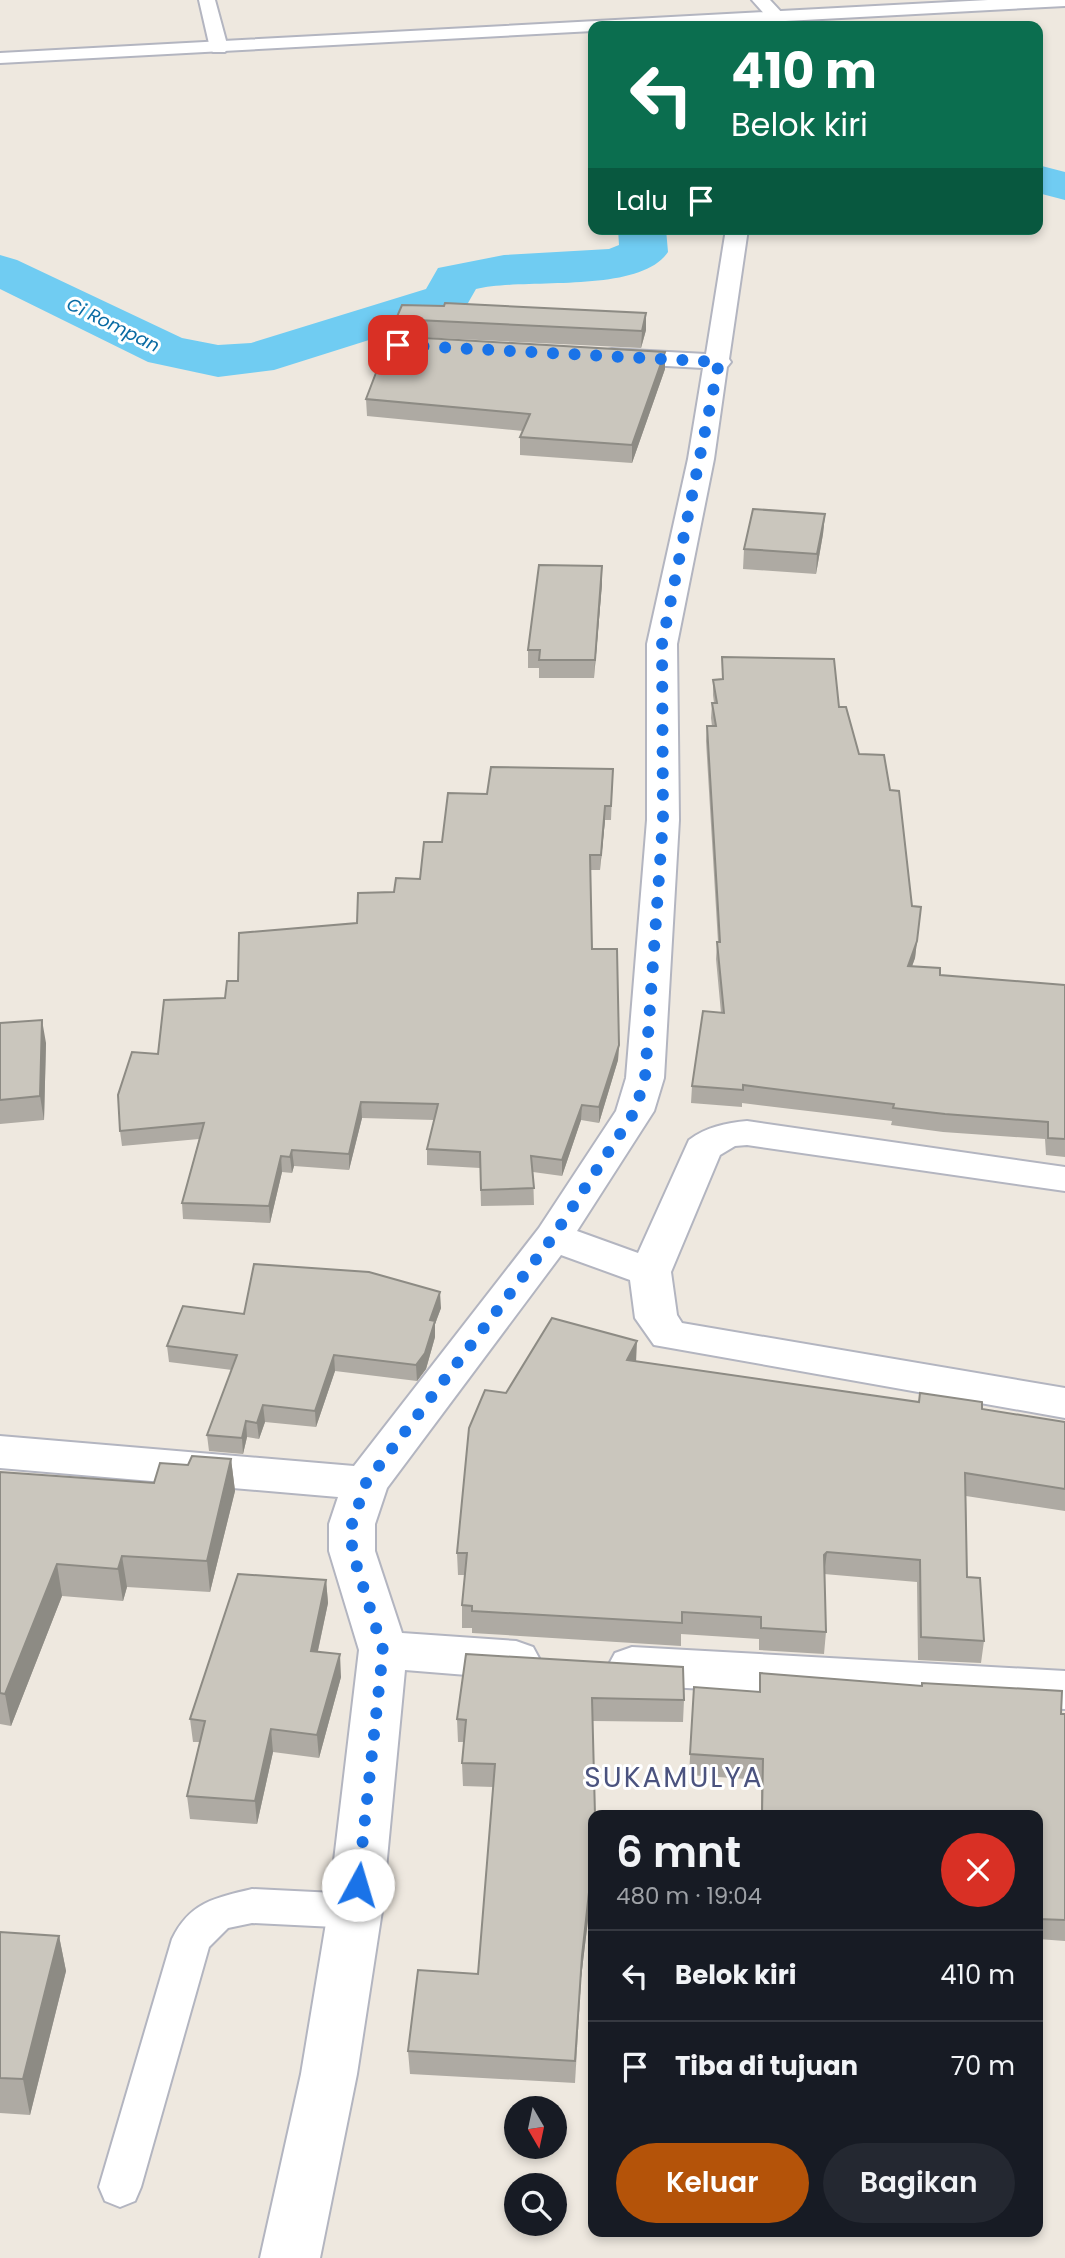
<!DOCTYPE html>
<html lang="id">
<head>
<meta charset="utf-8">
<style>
	:root { --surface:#171b24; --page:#242831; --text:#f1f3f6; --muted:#9ea1a6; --line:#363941; --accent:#b45309 }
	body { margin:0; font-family:Poppins,sans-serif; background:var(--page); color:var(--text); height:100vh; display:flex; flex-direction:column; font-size:26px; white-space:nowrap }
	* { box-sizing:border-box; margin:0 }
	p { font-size:23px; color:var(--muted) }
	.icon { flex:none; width:38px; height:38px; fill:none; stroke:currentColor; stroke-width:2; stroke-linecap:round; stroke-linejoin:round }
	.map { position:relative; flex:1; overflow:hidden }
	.drawer { position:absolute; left:588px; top:1810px; width:455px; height:427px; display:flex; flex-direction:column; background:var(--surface); border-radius:14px; box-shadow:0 4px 10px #0003 }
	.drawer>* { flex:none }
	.guide { position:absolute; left:588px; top:21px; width:455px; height:214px; border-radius:14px; box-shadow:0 4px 10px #0003; background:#0b6e4f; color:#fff; overflow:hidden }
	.needle { width:46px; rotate:171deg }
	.fabs { position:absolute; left:504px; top:2096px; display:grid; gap:14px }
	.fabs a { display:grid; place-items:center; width:63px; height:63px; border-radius:50%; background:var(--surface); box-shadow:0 4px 10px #0003; font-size:35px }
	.pin { position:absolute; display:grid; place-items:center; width:60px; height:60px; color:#fff; margin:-30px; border-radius:14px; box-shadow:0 4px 10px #0006 }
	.me { position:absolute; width:77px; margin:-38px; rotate:6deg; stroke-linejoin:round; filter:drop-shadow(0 0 5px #0008) }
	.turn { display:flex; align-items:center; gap:24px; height:147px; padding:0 28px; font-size:32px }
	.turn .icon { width:91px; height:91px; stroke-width:2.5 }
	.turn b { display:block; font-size:49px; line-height:60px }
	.then { display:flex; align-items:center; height:66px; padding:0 28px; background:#0003; gap:14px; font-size:26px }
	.round { display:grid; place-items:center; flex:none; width:74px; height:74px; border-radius:37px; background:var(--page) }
	.overview { display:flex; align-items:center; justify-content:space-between; height:119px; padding:0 28px }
	h1 { font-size:42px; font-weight:600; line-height:52px }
	.button { display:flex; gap:14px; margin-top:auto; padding:14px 28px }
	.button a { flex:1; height:80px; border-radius:42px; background:var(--accent); color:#fff; font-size:28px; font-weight:600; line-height:80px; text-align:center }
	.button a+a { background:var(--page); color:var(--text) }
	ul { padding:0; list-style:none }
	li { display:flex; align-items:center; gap:21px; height:91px; padding:0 28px; border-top:2px solid var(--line) }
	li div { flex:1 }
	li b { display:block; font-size:26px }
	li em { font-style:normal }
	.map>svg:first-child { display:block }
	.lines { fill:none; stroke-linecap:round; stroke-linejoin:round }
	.river { fill:#70ccf2; fill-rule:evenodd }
	.service-casing { stroke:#b3b5c0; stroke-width:4 }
	.minor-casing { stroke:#b3b5c0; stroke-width:4 }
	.tertiary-casing { stroke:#b3b5c0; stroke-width:4 }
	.service { fill:#fff; fill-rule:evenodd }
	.minor { fill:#fff; fill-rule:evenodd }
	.tertiary { fill:#fff; fill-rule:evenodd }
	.wall { fill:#aeaaa3 }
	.shaded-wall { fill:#8d8b84 }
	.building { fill:#cac6bd; stroke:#8d8b84; stroke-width:2 }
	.route { stroke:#1a73e8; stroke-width:12; stroke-dasharray:0 21.6 }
	.labels { text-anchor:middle; stroke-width:6; stroke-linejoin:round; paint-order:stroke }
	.far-water-label { font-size:18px; font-style:italic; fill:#0a6ba3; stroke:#fff }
	.near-quarter-label { font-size:28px; letter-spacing:2px; fill:#4b537f; stroke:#fff }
</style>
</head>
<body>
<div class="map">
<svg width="1065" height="2258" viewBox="0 0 1065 2258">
	<rect width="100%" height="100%" fill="#eee8df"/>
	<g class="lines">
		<!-- river -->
		<path class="river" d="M1038,165l27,7v28l-27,-7z
			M618,229h48l2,23c-29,43 -144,25 -192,37l-12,21 -190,60 -56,7 -70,-15 -148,-73v-34l17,5 165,78 36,7 33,-2 175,-54 12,-21 66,-13 105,-6 10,-4z"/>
		<defs>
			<path id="service" d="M252,1889l103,5 14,5 5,12 -5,12 -14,5 -103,-5 -24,5 -19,19 -68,240 -6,14 -15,6 -15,-6 -6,-14 73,-248c18,-37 43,-41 80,-50z"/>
			<path id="minor" d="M199,0h16l13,48 -3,4h-12l-3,-4z
				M752,0h18l14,15 -9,5 -6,-1z
				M726,229h22l-19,130 2,3 -4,5 -13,92 -37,185 2,176 -15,258 -10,33 -77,120 61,22 51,-113c17,-13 37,-17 58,-19l318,46v24l-318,-46 -12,1 -15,9 -49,117 6,43 5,8 383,65v30l-411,-73 -19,-27 -5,-38 -69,-25 -174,233 -12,36v27l27,82 114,8 17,6 7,13 -7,13 -17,6 -111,-9 -23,241 -25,163 -37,184h-60l41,-184 27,-163 31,-261 -30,-99v-27l9,-27 -338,-29v-32l354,30 185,-238 77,-117 10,-33 21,-258v-176l41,-185 15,-91 -91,-5 -8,-2 -4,-5 4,-5 8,-2 94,5z
				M632,1647l433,24v38l-433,-24 -17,-6 -7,-13 7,-13z"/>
			<path id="tertiary" d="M988,0h77v6l-374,20h-98v5l-593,32v-10z"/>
		</defs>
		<!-- service casing -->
		<use href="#service" class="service-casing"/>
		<!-- minor casing -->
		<use href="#minor" class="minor-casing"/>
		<!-- tertiary casing -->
		<use href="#tertiary" class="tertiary-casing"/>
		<!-- service -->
		<use href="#service" class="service"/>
		<!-- minor -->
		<use href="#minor" class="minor"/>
		<!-- tertiary -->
		<use href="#tertiary" class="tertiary"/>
	</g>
	<!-- wall -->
	<path class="wall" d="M646,313v17l-5,18 -244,-12 -1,-17z
		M665,369l-33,94 -112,-8v-18l3,-6 -156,-15 -1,-17z
		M825,514l-2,20 -7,40 -73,-5 1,-20z
		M602,584l-8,94h-55v-10h-11v-18z
		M722,657l117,50 20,47 53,152 9,1 -6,51 -3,8 28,9 125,10v172l-19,-2 -1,-16 -102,-7 -52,-7 1,-4 -150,-18v4l-51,-4 1,-17 29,-73 -5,-54 1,-17h1l-12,-201 1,-15h5l-1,-8 1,-15h2l-1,-8v-15l9,-1z
		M613,769l-2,51h-6l-5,50h-10l2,79 27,96 -1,15 -19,63 -18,-3 -19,56 -29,-4 1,33 -53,1 -1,-38 -53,-3v-16l7,-29 -72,-2 -13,52 -55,-4 -2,7 -10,-1 -12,51 -87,-4 -1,-16 17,-64 -77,7 -2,-15 38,-77 67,-56 13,-17 119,-58 37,-31 26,-13 22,-37 45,-48z
		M0,1023l46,20 -2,77 -44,4z
		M441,1308l-6,16v13l-9,32 -9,12 -82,-10 -19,56 -51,-5 -6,17 -12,-2 -4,17 -34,-3 -2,-16 25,-65 -63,-8 -2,-16 77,-32z
		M636,1361l283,41 63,7 83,13v89l-99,-15 1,81 17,64 -3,22 -63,-3 -1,-78 -93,-8 2,58 -2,22 -65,-4v-11l-78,-5v12l-209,-13v-5h-10v-23l3,-30h-7l-1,-22 49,-160z
		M231,1459l4,32 -25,101 -83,-5 -4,14 -61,-5 -51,130 -11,-2v-252l154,11 34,-18z
		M326,1580l2,23 -10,48 23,26 -22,81 -46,-6 -16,72 -67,-5 -3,-23 13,-54h-7l-3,-23z
		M466,1654l218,46 -1,22 -90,-1v166h-1l-11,91 -6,105 -165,-9 -2,-23 70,-77 15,-187 -30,-1 -1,-23 2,-21h-6l-1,-23z
		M760,1673l305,41v227l-27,-2v-124h-277v-35l-72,-5 5,-88 65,5z
		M0,1932l59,4 7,35 -36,144 -30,-2z"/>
	<!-- shaded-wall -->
	<path class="shaded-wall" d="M646,313v17l-5,18 1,-17z
		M665,352v17l-33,94v-18z
		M825,514l-2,20 -7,40 1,-20z
		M602,566v18l-8,94 1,-18z
		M605,806v14l-5,50 1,-15z
		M917,941l-2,17 -9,25 2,-17z
		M42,1020l4,23 -2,77 -4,-24z
		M619,1045l-1,15 -19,63v-16z
		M361,1102l1,16 -13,52v-16z
		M582,1105l-1,15 -19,56v-16z
		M292,1150l2,16 -2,7 -2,-16z
		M281,1156l1,16 -12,51 -1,-17z
		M440,1292l1,16 -6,16v13l-9,32 -9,12 -1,-16 14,-45z
		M637,1341l-1,22 -9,-3z
		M334,1355l1,16 -19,56 -1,-16z
		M263,1405l2,17 -6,17 -2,-16z
		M246,1421l1,16 -4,17 -1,-16z
		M231,1459l4,32 -25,101 -3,-31z
		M827,1552l-3,22v-19z
		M122,1556l5,31 -4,14 -5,-32z
		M57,1564l5,32 -51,130 -6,-32z
		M326,1580l2,23 -15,70 -2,-22z
		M340,1654l1,23 -22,81 -2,-23z
		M271,1729l2,23 -16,72 -2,-23z
		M592,1865v22l-11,91 -6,105 7,-127z
		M59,1936l7,35 -36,144 -7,-36z"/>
	<!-- building -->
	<path class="building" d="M445,303l201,10 -4,18 -246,-12 6,-14 42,1z
		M390,336l275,16 -33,93 -112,-8 10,-23 -164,-15z
		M753,509l72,5 -8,40 -73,-5z
		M539,565l63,1 -7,94h-56l1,-10h-12z
		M722,657l112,2 5,48h7l13,47 25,1 6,35 9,1 13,115 9,1 -4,34 -9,25 32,2v7l125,10v154l-17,-1v-16l-103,-8 -52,-6 1,-4 -151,-19v5l-51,-4 11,-75 21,2 -7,-71h3l-13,-216h9l-4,-23h5l-4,-23 10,-1z
		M491,767l122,2 -2,37h-6l-4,49h-11l2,94h25l2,96 -20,62 -17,-2 -20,55 -31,-4 3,32 -53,2 -1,-38 -53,-3 11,-45 -77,-2 -12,52 -57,-4 -2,7 -9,-1 -12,50 -87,-3 22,-80 -84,8 -2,-36 14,-43 26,2 6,-54 61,-2 2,-17h11l1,-48 118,-10 1,-30 36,-1 2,-14 24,1 4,-37h18l6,-49 39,1z
		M42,1020l-2,76 -40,4v-77z
		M254,1264l115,8 71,20 -10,28 5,1 -10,32 -9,12 -82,-10 -19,56 -52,-6 -6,18 -11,-2 -4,17 -35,-3 30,-80 -70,-9 16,-40 61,8z
		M552,1318l85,23 -10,19 292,42 1,-9 62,9v7l83,13v67l-100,-16 2,104 13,1 4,63 -63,-4 -1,-77 -93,-8 -3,3 2,77 -65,-4v-11l-79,-5v11l-210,-12v-5l-10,-1 5,-52h-10l12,-125 16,-38 21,3z
		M192,1456l39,3 -24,102 -85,-5 -4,13 -61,-5 -52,130 -5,-1v-221l154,11 6,-20 28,2z
		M238,1574l88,6 -15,71 29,3 -23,81 -46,-6 -16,72 -68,-5 18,-75 -15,-2z
		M466,1654l217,13 1,33 -92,-2 3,117h-2v50h-1l-10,91 -7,105 -167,-10 10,-81 60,4 17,-210 -33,-1 4,-43 -9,-1z
		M760,1673l162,13v-3l140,8 -1,23h4v206l-27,-1v-104h-276l1,-56 -73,-5 4,-67 66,5z
		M0,1932l59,4 -36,143 -23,-1z"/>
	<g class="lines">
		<!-- route -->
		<path class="route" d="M358,1885l25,-235 -31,-99v-27l14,-41 187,-246 82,-126 10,-33 18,-258 -1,-176 57,-282 -321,-17"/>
	</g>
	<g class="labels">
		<!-- far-water labels -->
		<g class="far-water-label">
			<text transform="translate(113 325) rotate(26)" y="6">Ci Rompan</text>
		</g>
		<!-- near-quarter labels -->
		<g class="near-quarter-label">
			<text x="674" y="1787">SUKAMULYA</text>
		</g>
	</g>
</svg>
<div class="fabs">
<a><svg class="needle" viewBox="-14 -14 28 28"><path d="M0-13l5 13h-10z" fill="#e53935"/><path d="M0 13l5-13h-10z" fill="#9ea1a6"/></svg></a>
<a><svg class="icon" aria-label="search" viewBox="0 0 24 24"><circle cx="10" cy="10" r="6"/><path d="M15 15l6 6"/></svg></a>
</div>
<div class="pin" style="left:398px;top:345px;background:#d93025"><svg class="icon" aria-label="arrive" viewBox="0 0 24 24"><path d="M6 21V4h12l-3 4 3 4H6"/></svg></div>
<svg class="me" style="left:358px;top:1885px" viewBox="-20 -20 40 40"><circle r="19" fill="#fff"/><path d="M0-13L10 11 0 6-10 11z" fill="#1a73e8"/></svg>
<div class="guide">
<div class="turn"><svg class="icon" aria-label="left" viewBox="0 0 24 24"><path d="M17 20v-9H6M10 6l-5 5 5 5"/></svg><div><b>410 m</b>Belok kiri</div></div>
<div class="then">Lalu<svg class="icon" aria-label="arrive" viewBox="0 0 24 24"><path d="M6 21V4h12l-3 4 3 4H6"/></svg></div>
</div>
<section class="drawer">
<div class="overview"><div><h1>6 mnt</h1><p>480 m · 19:04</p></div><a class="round" style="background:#d93025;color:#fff"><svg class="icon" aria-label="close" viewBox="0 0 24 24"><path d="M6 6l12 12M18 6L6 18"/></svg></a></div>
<ul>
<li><svg class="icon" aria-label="left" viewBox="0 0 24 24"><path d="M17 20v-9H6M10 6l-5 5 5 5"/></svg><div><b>Belok kiri</b></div><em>410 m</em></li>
<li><svg class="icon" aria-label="arrive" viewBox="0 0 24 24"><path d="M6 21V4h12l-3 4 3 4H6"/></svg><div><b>Tiba di tujuan</b></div><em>70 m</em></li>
</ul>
<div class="button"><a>Keluar</a><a>Bagikan</a></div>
</section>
</div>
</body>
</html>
